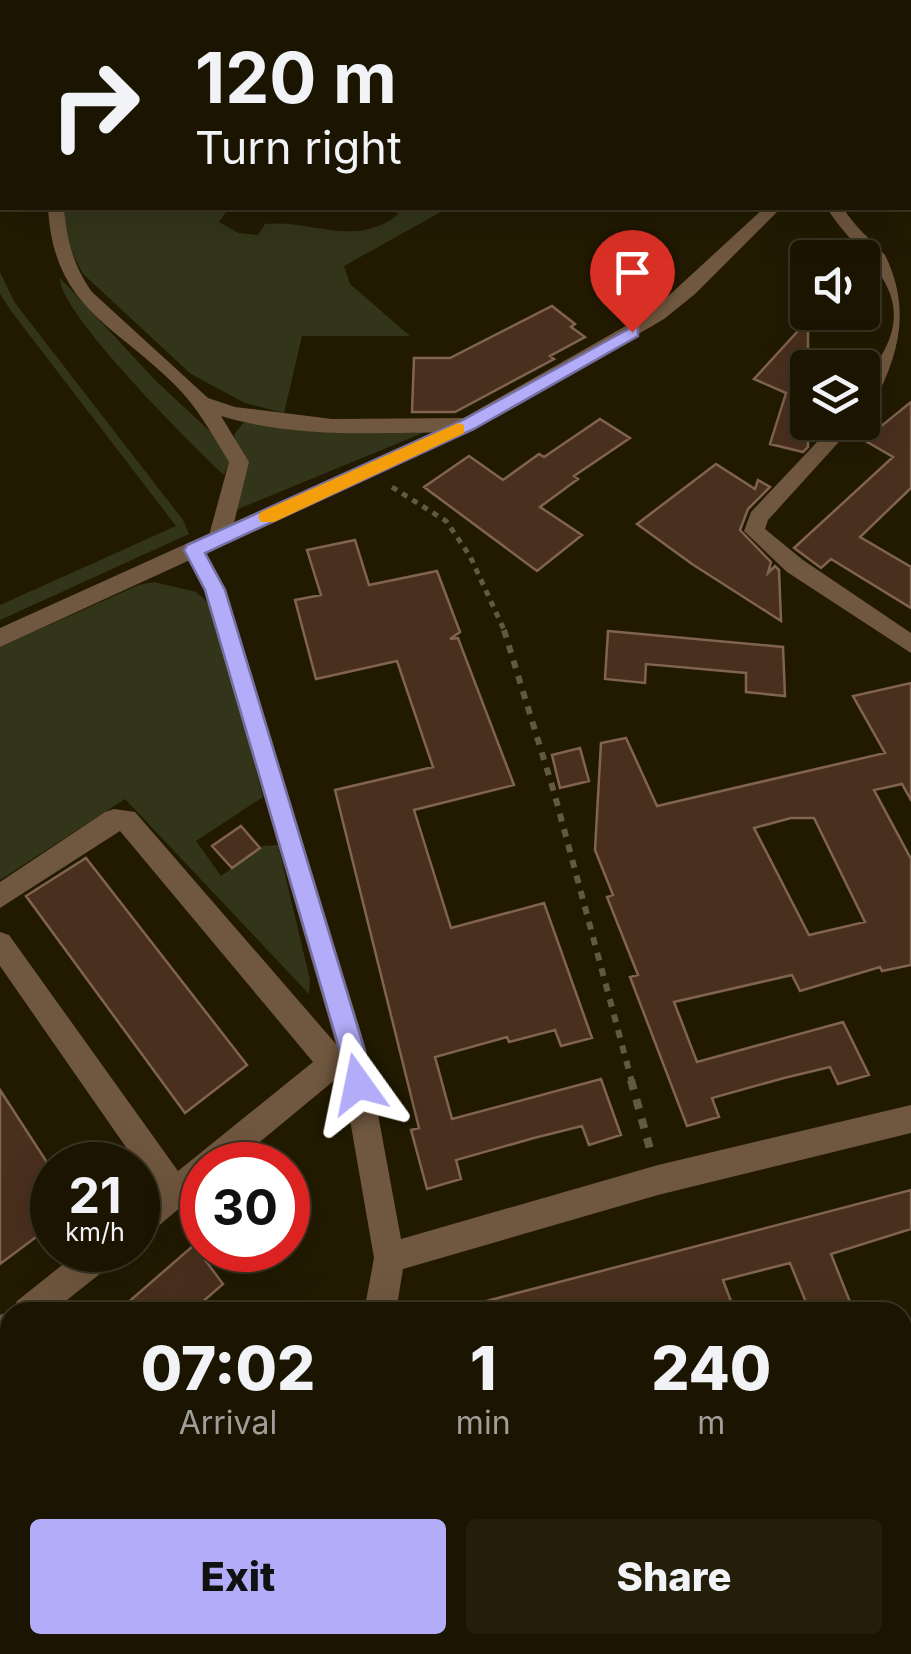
<!DOCTYPE html>
<html lang="en">
<head>
<meta charset="utf-8">
<style>
	:root { --surface:#1a1400; --page:#231d0a; --text:#f1f3f6; --muted:#9f9e99; --line:#383322; --accent:#b3adf9 }
	body { margin:0; font-family:Inter,sans-serif; background:var(--page); color:var(--text); height:100vh; display:flex; flex-direction:column; font-size:38px; white-space:nowrap }
	* { box-sizing:border-box; margin:0 }
	p { font-size:32px; color:var(--muted) }
	.icon { flex:none; width:55px; height:55px; fill:none; stroke:currentColor; stroke-width:2; stroke-linecap:round; stroke-linejoin:round }
	.map { position:relative; flex:1; overflow:hidden }
	.drawer { position:absolute; left:0px; top:1302px; width:912px; height:352px; display:flex; flex-direction:column; background:var(--surface); border-radius:30px 30px 0 0; box-shadow:0 10px 40px #0002,0 0 0 2px var(--line) }
	.drawer>* { flex:none }
	.hud { position:absolute; left:0px; top:0px; width:912px; height:210px; box-shadow:0 10px 40px #0002,0 0 0 2px var(--line); background:#1a1400; color:var(--text); overflow:hidden }
	.tools { position:absolute; left:790px; top:240px; display:grid; gap:20px }
	.tools a { display:grid; place-items:center; width:90px; height:90px; border-radius:10px; background:var(--surface); box-shadow:0 10px 40px #0002,0 0 0 2px var(--line); font-size:50px }
	.speed { position:absolute; left:30px; top:1142px; display:flex; gap:20px; font-size:50px; font-weight:700; text-align:center }
	.speed>* { display:grid; place-content:center; width:130px; height:130px; border-radius:50%; background:var(--surface); box-shadow:0 10px 40px #0002,0 0 0 2px var(--line); line-height:1 }
	.speed small { font-size:25px; font-weight:400 }
	.speed .limit { border:15px solid #d22; background:#fff; color:#111 }
	.pin { position:absolute; display:grid; place-items:center; width:85px; height:85px; color:#fff; margin:-102px -42px; border-radius:50% 50% 50% 0; rotate:-45deg; box-shadow:0 0 10px #0007 }
	.pin .icon { rotate:45deg }
	.me { position:absolute; width:110px; margin:-55px; rotate:348deg; stroke-linejoin:round; filter:drop-shadow(0 0 8px #0008) }
	.turn { display:flex; align-items:center; gap:35px; height:210px; padding:0 30px; font-size:45px }
	.turn .icon { width:130px; height:130px; stroke-width:2.5 }
	.turn b { display:block; font-size:70px; line-height:85px }
	.eta { display:flex; justify-content:space-evenly; align-items:center; height:170px; text-align:center }
	.eta b { font-size:60px; font-weight:800; line-height:70px }
	.cta { display:flex; gap:20px; margin-top:auto; padding:20px 30px }
	.cta a { flex:1; height:115px; border-radius:10px; background:var(--accent); color:#111; font-size:40px; font-weight:800; line-height:115px; text-align:center }
	.cta a+a { background:var(--page); color:var(--text) }
	.map>svg:first-child { display:block }
	.green { fill:#323519 }
	.building { fill:#492f1d; stroke:#806350; stroke-width:2.5; fill-rule:evenodd }
	.lines { fill:none; stroke-linecap:round; stroke-linejoin:round }
	.path-far3 { stroke:#615a43; stroke-width:4; stroke-dasharray:5 5; stroke-linecap:butt }
	.path-far2 { stroke:#615a43; stroke-width:5; stroke-dasharray:6 6; stroke-linecap:butt }
	.path-far1 { stroke:#615a43; stroke-width:6; stroke-dasharray:8 8; stroke-linecap:butt }
	.path { stroke:#615a43; stroke-width:8; stroke-dasharray:10 10; stroke-linecap:butt }
	.minor { fill:#70573f; fill-rule:evenodd }
	.tertiary { fill:#70573f; fill-rule:evenodd }
	.route { fill:#b3adf9; stroke:#7470a2; stroke-width:2.5 }
	.slow { fill:#f59e0b }
</style>
</head>
<body>
<div class="map">
<svg width="911" height="1654" viewBox="0 0 911 1654">
	<rect width="100%" height="100%" fill="#221a00"/>
	<!-- green -->
	<path class="green" d="M64,208h158l4,4 -7,10 20,11 19,2 7,-11c48,-5 90,25 134,-10l-14,-6h63l-104,58 6,18 60,52h-108l-18,77 -39,-10 -54,-29 -108,-100 -16,-31z
		M0,272l15,31 168,217 6,14 -189,86v-15l176,-79 -165,-215 -11,-17z
		M60,278l97,104 57,53 16,25 -6,15c-31,-29 -165,-162 -164,-197z
		M243,423l17,-1 175,6 -204,84 7,-60 -4,-17z
		M154,582l42,10 16,14 51,191 -67,44 25,35 42,-30 15,-1 32,135 -1,14 -184,-195 -125,81v-233l139,-62z"/>
	<!-- building -->
	<path class="building" d="M552,306l23,18 -4,3 14,10 -35,19 4,3 -99,53h-43l2,-54h36z
		M808,320v127l-5,5 -33,-8 16,-51 -32,-14z
		M911,402v86l-51,49 51,30v41l-80,-49 -10,9 -27,-20 99,-91 -29,-17z
		M600,419l30,19 -56,38 4,3 -38,28 42,28 -45,36 -113,-84 45,-31 34,24 36,-26 5,3z
		M716,464l39,25 3,-9 12,7 -22,22 -8,21 31,32 -3,11 7,-7 4,4 2,51 -89,-57 -55,-40z
		M355,540l14,45 68,-14 23,61 -10,7 8,-1 56,147 -100,25 37,118 93,-25 48,135 -31,8 -6,-16 -46,12 -2,-5 -72,20 17,62 149,-40 20,56 -32,10 -7,-19 -48,12 -78,22 5,19 -34,10 -16,-59 8,-2 -84,-338 98,-23 -36,-106 -81,18 -21,-79 26,-5 -14,-45z
		M608,631l175,16 2,49 -39,-4v-19l-100,-9 -1,19 -40,-4z
		M911,683v117l-9,-16 -28,6 37,69v106l-29,6 -2,-4 -80,24 -8,-16 -118,27 23,60 146,-40 26,53 -31,9 -8,-17 -46,11 -72,20 7,19 -32,9 -57,-149 8,-2 -31,-78 6,-2 -18,-45 6,-107 25,-5 31,68 228,-53 -32,-57zM791,818h23l51,104 -56,13 -55,-107z
		M580,748l9,33 -29,7 -8,-33z
		M241,826l19,22 -28,20 -20,-22z
		M86,858l161,207 -62,48 -159,-217z
		M0,1090l52,80v55l-52,39z
		M911,1190v39l-80,25 21,53 -19,5h-23l-20,-49 -67,17 12,32h-255l-1,-9z
		M194,1245l29,39 -32,28h-74z"/>
	<g class="lines">
		<!-- path-far3 -->
		<path class="path-far3" d="M345,2l4,-2"/>
		<!-- path-far2 -->
		<path class="path-far2" d="M392,487l54,34 24,35 35,76"/>
		<!-- path-far1 -->
		<path class="path-far1" d="M504,630l50,162 78,290"/>
		<!-- path -->
		<path class="path" d="M631,1080l19,69"/>
		<!-- minor -->
		<path class="minor" d="M36,0h15l1,2h-14z
			M0,19h2v8h-2z
			M48,208h16c3,33 9,57 28,84l116,106 27,9 97,12 135,-1 10,7 -10,7c-81,0 -167,8 -246,-16l28,46 -19,77 -11,8 -7,-3 -4,-5 21,-77c-17,-28 -31,-54 -54,-77 -62,-62 -121,-77 -127,-177z
			M827,208h16c12,19 27,31 42,47 26,53 15,99 -13,151l-10,6c0,-36 14,-41 27,-72 22,-58 -36,-88 -62,-132z
			M836,422h21l-89,98 -3,9 38,31 108,73v20l-124,-81 -43,-41 7,-19z
			M194,542l8,3 24,45 140,459 35,190 257,-74 253,-60v28l-253,62 -255,74 -7,43h-32l10,-54 -32,-184 -110,91h-30v24l-53,45 -11,4v-34l17,-15 -155,-223v-34l9,3 169,236 135,-109 -193,-231 -120,77v-26l105,-70 9,-3 21,3 201,232 -132,-454 -21,-40z
			M81,1250h39l-4,11 -64,51h-42v35l-10,4v-36l10,-4 2,1 5,-11z
			M0,1413l10,5v46l-10,-4z
			M111,1645h37l4,9h-37z
			M331,1645h36v9h-36z"/>
		<!-- tertiary -->
		<path class="tertiary" d="M910,85h1v10h-1z
			M764,208h17l-86,86 -31,25 -190,111 -474,217v-19l460,-208 192,-109z"/>
	</g>
	<!-- route -->
	<path class="route" d="M632,327l6,1v8l-164,93 -269,124 20,37 139,458 7,36 -4,8 -9,4 -9,-4 -10,-44 -134,-458 -21,-40 3,-5 274,-124z"/>
	<!-- slow -->
	<path class="slow" d="M458,423l6,2v8l-190,89h-13l-3,-5 3,-5z"/>
</svg>
<div class="tools">
<a><svg class="icon" aria-label="sound" viewBox="0 0 24 24"><path d="M4 9h4l5-4v14l-5-4H4zM17 9q2 3 0 6"/></svg></a>
<a><svg class="icon" aria-label="layers" viewBox="0 0 24 24"><path d="M12 4l9 5-9 5-9-5zM3 14l9 5 9-5"/></svg></a>
</div>
<div class="speed"><div>21<small>km/h</small></div><div class="limit">30</div></div>
<div class="pin" style="left:632px;top:332px;background:#d93025"><svg class="icon" aria-label="arrive" viewBox="0 0 24 24"><path d="M6 21V4h12l-3 4 3 4H6"/></svg></div>
<svg class="me" style="left:358px;top:1084px" viewBox="-20 -20 40 40"><path d="M0-17L14 15 0 8-14 15z" fill="#b3adf9" stroke="#fff" stroke-width="4"/></svg>
<div class="hud">
<div class="turn"><svg class="icon" aria-label="right" viewBox="0 0 24 24"><path d="M7 20v-9h11M14 6l5 5-5 5"/></svg><div><b>120 m</b>Turn right</div></div>
</div>
<section class="drawer">
<div class="eta">
<div><b>07:02</b><p>Arrival</p></div>
<div><b>1</b><p>min</p></div>
<div><b>240</b><p>m</p></div>
</div>
<div class="cta"><a>Exit</a><a>Share</a></div>
</section>
</div>
</body>
</html>
